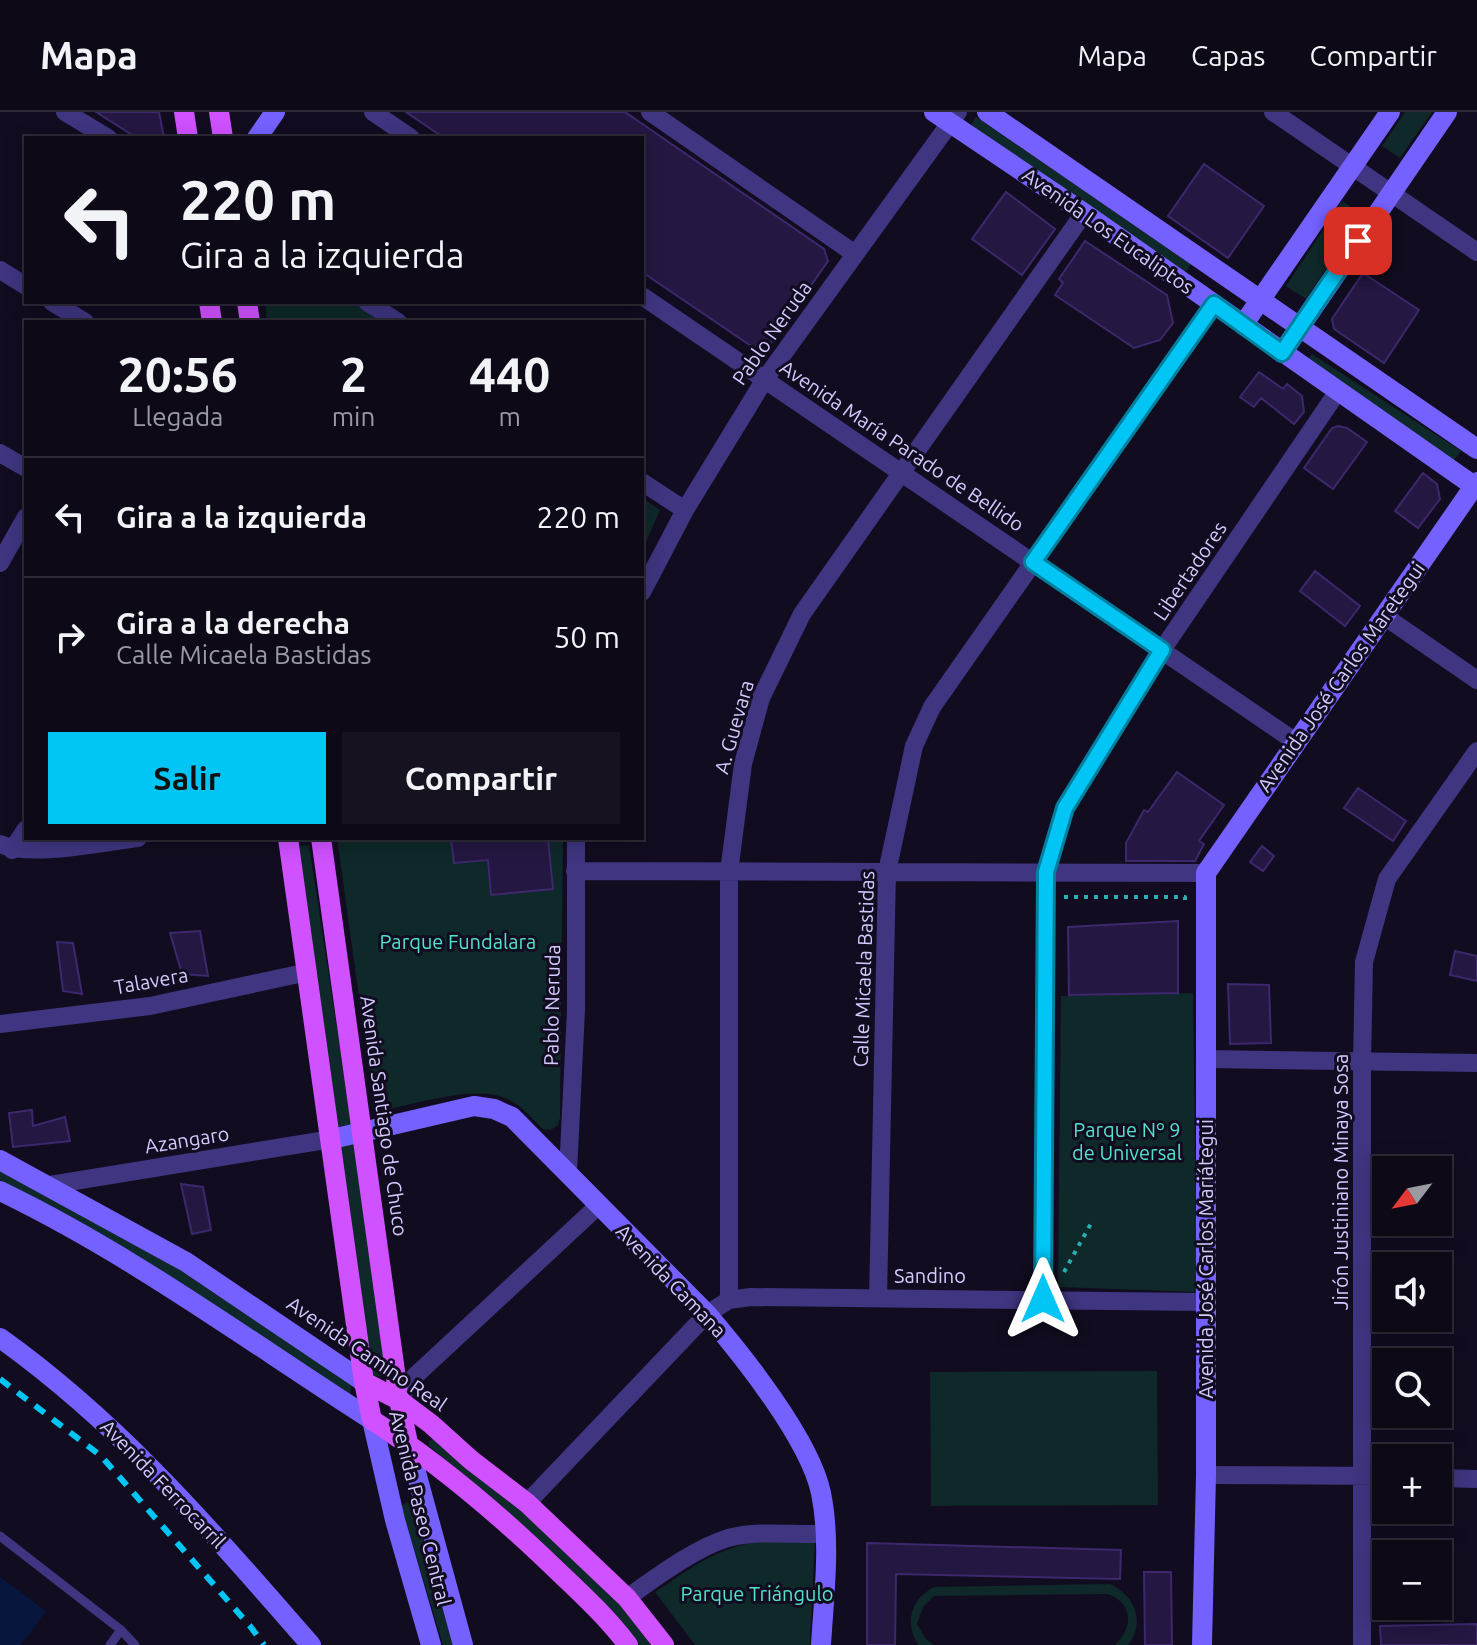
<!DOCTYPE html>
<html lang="es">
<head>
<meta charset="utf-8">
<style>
	:root { --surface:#0d0917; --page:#161220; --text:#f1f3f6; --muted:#9a9aa1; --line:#2d2a36; --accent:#00c5f5 }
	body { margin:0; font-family:Ubuntu,sans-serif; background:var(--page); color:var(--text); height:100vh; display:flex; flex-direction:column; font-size:30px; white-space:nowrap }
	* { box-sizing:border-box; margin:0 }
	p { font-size:26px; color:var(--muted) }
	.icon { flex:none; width:44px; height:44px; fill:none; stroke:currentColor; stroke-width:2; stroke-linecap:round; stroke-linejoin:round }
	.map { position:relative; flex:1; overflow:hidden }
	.side { position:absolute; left:24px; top:208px; width:620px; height:520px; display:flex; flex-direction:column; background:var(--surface); border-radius:0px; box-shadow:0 4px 20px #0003,0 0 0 2px var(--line) }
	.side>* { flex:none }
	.guide { position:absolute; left:24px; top:24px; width:620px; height:168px; border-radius:0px; box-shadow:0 4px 20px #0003,0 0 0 2px var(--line); background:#0d0917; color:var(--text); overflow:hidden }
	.needle { width:52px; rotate:238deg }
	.controls { position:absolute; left:1372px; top:1044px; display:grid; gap:16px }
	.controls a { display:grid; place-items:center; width:80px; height:80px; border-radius:0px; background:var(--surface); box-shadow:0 4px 20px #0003,0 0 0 2px var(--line); font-size:40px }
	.pin { position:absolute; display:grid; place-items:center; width:68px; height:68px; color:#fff; margin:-34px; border-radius:16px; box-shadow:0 4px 12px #0006 }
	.me { position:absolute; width:88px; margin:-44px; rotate:0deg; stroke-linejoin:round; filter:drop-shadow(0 0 6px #0008) }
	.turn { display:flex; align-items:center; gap:28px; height:168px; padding:0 24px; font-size:36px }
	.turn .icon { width:104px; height:104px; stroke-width:2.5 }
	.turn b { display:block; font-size:56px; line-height:68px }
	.eta { display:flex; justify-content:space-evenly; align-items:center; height:136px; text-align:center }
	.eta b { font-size:48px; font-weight:700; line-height:56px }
	.action { display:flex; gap:16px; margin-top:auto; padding:16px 24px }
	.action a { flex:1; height:92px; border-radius:0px; background:var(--accent); color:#111; font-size:32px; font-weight:700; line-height:92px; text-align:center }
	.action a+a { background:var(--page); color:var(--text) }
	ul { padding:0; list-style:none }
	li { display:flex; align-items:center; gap:24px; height:120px; padding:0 24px; border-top:2px solid var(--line) }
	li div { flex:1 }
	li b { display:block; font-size:30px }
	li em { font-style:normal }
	header { display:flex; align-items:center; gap:48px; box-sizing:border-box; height:112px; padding:0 40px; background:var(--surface); border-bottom:2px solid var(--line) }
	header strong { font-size:38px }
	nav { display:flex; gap:44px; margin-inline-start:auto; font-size:28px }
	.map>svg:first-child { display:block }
	.green { fill:#0f2829 }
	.water { fill:#07163d }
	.building { fill:#241741; stroke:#3d286d; stroke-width:2 }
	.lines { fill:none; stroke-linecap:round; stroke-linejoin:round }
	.path { stroke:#29afb3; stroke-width:4; stroke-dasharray:4 6; stroke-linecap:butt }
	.lane { stroke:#3f3580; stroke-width:9 }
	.street { stroke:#3f3580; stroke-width:18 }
	.secondary { stroke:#7461ff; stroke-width:20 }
	.primary { stroke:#cf51ff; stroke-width:20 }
	.rail { stroke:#00c5f5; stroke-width:6; stroke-dasharray:12 10; stroke-linecap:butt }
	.route-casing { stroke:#00809f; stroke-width:20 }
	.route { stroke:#00c5f5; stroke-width:14 }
	.labels { text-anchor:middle; stroke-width:6; stroke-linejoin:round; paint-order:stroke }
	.street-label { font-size:20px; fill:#d5caff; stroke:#110c1f }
	.park-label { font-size:20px; fill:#53e2cc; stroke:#110c1f }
</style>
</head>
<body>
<header>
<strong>Mapa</strong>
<nav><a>Mapa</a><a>Capas</a><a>Compartir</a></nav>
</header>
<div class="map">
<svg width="1477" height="1533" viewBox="0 0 1477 1533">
	<rect width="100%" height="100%" fill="#110c1f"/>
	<!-- green -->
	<path class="green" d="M1405,0h27l-32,46 -18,-12z
		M976,5l215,147 -5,8 -216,-145z
		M1342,89l20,13 -56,85 -20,-13z
		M265,190h88l29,20h-115z
		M1312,242l149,97 -7,9 -147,-100z
		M642,386l18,12 -18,41z
		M337,726h226l-3,280 -2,7 -7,5 -8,-1c-13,-12 -21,-24 -38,-31 -31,-14 -96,8 -130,14z
		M309,733l81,533 -19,-3 -75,-529z
		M1193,881l4,299 -139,-5 3,-291z
		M0,1057l112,57 240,156 -2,16c-113,-77 -225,-159 -350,-218z
		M1157,1259l1,134 -227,1 -1,-134z
		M434,1327c77,64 158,127 220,206h-15c-61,-77 -135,-137 -210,-199v-5z
		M413,1387l44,146h-14l-42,-139z
		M815,1426l-5,107h-115l-40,-53c23,-15 46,-33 72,-42 28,-11 58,-11 88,-12z
		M1110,1472c25,12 36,38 18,61h-13c18,-17 19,-41 -7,-51l-174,2 -11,11 -6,17 9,15 8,6h-16c-14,-23 -7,-46 16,-58z"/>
	<!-- water -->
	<path class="water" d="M0,1465l46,34 -25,34h-21z"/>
	<!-- building -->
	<path class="building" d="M96,0h63l5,26h-27z
		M406,0h219l199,137 4,12 -65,93 -121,-82v-134h-198z
		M1204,52l60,42 -36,52 -60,-42z
		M1006,80l49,37 -33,46 -50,-36z
		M1085,129l82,54 6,28 -13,17 -26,8 -79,-53 8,-12 -4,-4z
		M1363,161l56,37 -35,53 -50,-34 -2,-10z
		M1259,260l24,17 4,-5 15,12 2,16 -10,12 -33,-26 -7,9 -14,-10z
		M1338,314l9,2 20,14 -34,47 -29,-21 28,-40z
		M1423,361l14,11 3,15 -22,29 -23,-17z
		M1315,459l45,35 -15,20 -45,-35z
		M1177,660l47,33 -25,36 5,3 -9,17h-69v-18l18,-33 4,2z
		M1358,676l48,33 -13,20 -49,-33z
		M451,726h97l5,51 -62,6 -3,-35 -34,3z
		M1262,734l12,10 -11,15 -13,-9z
		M1178,809v72l-109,2 -1,-68z
		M200,819l8,45 -26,-2 -12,-41z
		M57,830l16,1 9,51 -19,-3z
		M1455,839l22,5v25l-27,-6z
		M1228,872l41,1 2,58 -41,1z
		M32,998l1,16 32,-9 5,24 -57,6 -4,-34z
		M181,1072l22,3 8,43 -19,4z
		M867,1431l254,7 -1,29 -224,-5 -1,71h-28z
		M1144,1460h27l1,73h-27z
		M1477,1512v21h-96l-1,-19z"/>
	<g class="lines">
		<!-- path -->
		<path class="path" d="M1064,785h121v3
			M1064,1160l29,-52"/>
		<!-- lane -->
		<path class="lane" d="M0,1424l121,94 14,15
			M110,1533l11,-15"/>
		<!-- street -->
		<path class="street" d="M65,0l43,26
			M373,0l38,26
			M650,0l205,142
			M1273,0l204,140
			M0,158l26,16
			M642,184l654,446
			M52,190l33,20
			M367,190l31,20
			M0,341l26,15
			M642,370l43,28
			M0,451l26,-46
			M642,480l43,-82 80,-131 193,-267
			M1384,504l93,64
			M0,732c30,14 104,-2 138,-6
			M12,738l14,-21
			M575,759l631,2
			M0,912l150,-18 158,-34
			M1206,947l271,4
			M568,1061l8,-163v-172
			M50,1073l282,-46
			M878,1186l9,-426 27,-126 18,-39 282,-403
			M1043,1187l3,-427 19,-64 97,-158 176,-259
			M729,1188v-428l14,-108 18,-66 41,-84 282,-401
			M399,1288l16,-24 183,-170
			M1206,1363l180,1
			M1438,1366l39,1
			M527,1391l180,-189 22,-14 22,-3 454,5
			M627,1486c28,-20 68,-50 101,-60 31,-8 66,-3 98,-4
			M1362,1533v-582l2,-101 23,-83 90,-128"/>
		<!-- secondary -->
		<path class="secondary" d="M934,0l150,101 393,275
			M987,0l490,337
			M257,26l18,-26
			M1243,213l147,-213
			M1282,241l165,-241
			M332,1027l142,-33 20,3 18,8 195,197c36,42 103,126 114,179 10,49 3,102 0,152
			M0,1048l186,102 178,120
			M0,1079c131,63 250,151 372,229l23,100 36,125
			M0,1226c123,88 212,194 311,307
			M408,1331l55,202
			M1202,1533l4,-170v-602l271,-391"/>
		<!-- primary -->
		<path class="primary" d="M184,0l4,26
			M219,0l4,26
			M209,190l3,20
			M247,190l3,20
			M288,726l76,544 8,38c62,40 118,87 171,137 30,29 60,55 85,88
			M321,726l78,562 9,43
			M364,1270l35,18 32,24 40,36 56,43 100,95 37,47"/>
		<!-- rail -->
		<path class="rail" d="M0,1267l101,77 149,170 14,19"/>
	</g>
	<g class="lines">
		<defs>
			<path id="route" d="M1043,1187l3,-427 19,-64 97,-158 -129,-88 181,-258 68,49 76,-112"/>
		</defs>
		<!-- route casing -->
		<use href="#route" class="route-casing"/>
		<!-- route -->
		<use href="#route" class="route"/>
	</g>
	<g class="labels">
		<!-- street labels -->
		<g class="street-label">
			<text transform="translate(1108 119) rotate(35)" y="7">Avenida Los Eucaliptos</text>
			<text transform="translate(772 221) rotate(-55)" y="7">Pablo Neruda</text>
			<text transform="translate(902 334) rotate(34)" y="7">Avenida María Parado de Bellido</text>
			<text transform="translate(1190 459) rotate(-56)" y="7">Libertadores</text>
			<text transform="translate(1341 565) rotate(-55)" y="7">Avenida José Carlos Maretegui</text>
			<text transform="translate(734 615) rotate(-74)" y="7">A. Guevara</text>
			<text transform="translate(864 857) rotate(-88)" y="7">Calle Micaela Bastidas</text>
			<text transform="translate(151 869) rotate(-10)" y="7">Talavera</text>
			<text transform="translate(552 893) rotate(-89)" y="7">Pablo Neruda</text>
			<text transform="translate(384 1004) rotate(82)" y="7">Avenida Santiago de Chuco</text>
			<text transform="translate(187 1028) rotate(-9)" y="7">Azangaro</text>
			<text transform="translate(1341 1070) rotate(-90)" y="7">Jirón Justiniano Minaya Sosa</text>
			<text transform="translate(1206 1147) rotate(-90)" y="7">Avenida José Carlos Mariátegui</text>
			<text x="930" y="1171">Sandino</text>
			<text transform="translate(671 1169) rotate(46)" y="7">Avenida Camana</text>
			<text transform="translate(367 1242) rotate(34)" y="7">Avenida Camino Real</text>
			<text transform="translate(163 1372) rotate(46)" y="7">Avenida Ferrocarril</text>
			<text transform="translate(420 1396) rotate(76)" y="7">Avenida Paseo Central</text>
		</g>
		<!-- park labels -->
		<g class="park-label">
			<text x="458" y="837">Parque Fundalara</text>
			<text x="1127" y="1025">Parque Nº 9<tspan x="1127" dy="23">de Universal</tspan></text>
			<text x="757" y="1489">Parque Triángulo</text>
		</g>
	</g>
</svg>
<div class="controls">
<a><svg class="needle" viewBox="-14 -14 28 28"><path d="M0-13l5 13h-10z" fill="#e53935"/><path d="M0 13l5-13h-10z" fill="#9a9aa1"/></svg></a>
<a><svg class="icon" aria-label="sound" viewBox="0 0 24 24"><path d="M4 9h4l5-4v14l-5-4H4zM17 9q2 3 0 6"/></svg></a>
<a><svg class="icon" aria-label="search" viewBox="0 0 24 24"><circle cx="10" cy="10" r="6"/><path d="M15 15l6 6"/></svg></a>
<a>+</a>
<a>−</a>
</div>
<div class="pin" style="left:1358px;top:129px;background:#d93025"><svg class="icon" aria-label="arrive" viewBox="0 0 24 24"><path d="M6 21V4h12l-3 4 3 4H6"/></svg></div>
<svg class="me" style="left:1043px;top:1187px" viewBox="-20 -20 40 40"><path d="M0-17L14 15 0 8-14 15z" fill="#00c5f5" stroke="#fff" stroke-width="4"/></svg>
<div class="guide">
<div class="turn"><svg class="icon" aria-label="left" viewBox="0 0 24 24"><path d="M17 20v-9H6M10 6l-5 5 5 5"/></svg><div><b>220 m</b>Gira a la izquierda</div></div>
</div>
<section class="side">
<div class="eta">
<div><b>20:56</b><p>Llegada</p></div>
<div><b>2</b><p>min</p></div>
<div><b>440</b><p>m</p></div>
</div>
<ul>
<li><svg class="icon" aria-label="left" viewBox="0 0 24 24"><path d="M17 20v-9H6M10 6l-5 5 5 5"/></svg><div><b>Gira a la izquierda</b></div><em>220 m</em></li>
<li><svg class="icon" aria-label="right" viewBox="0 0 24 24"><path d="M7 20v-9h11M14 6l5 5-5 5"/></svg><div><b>Gira a la derecha</b><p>Calle Micaela Bastidas</p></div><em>50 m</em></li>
</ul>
<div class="action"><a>Salir</a><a>Compartir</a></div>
</section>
</div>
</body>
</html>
